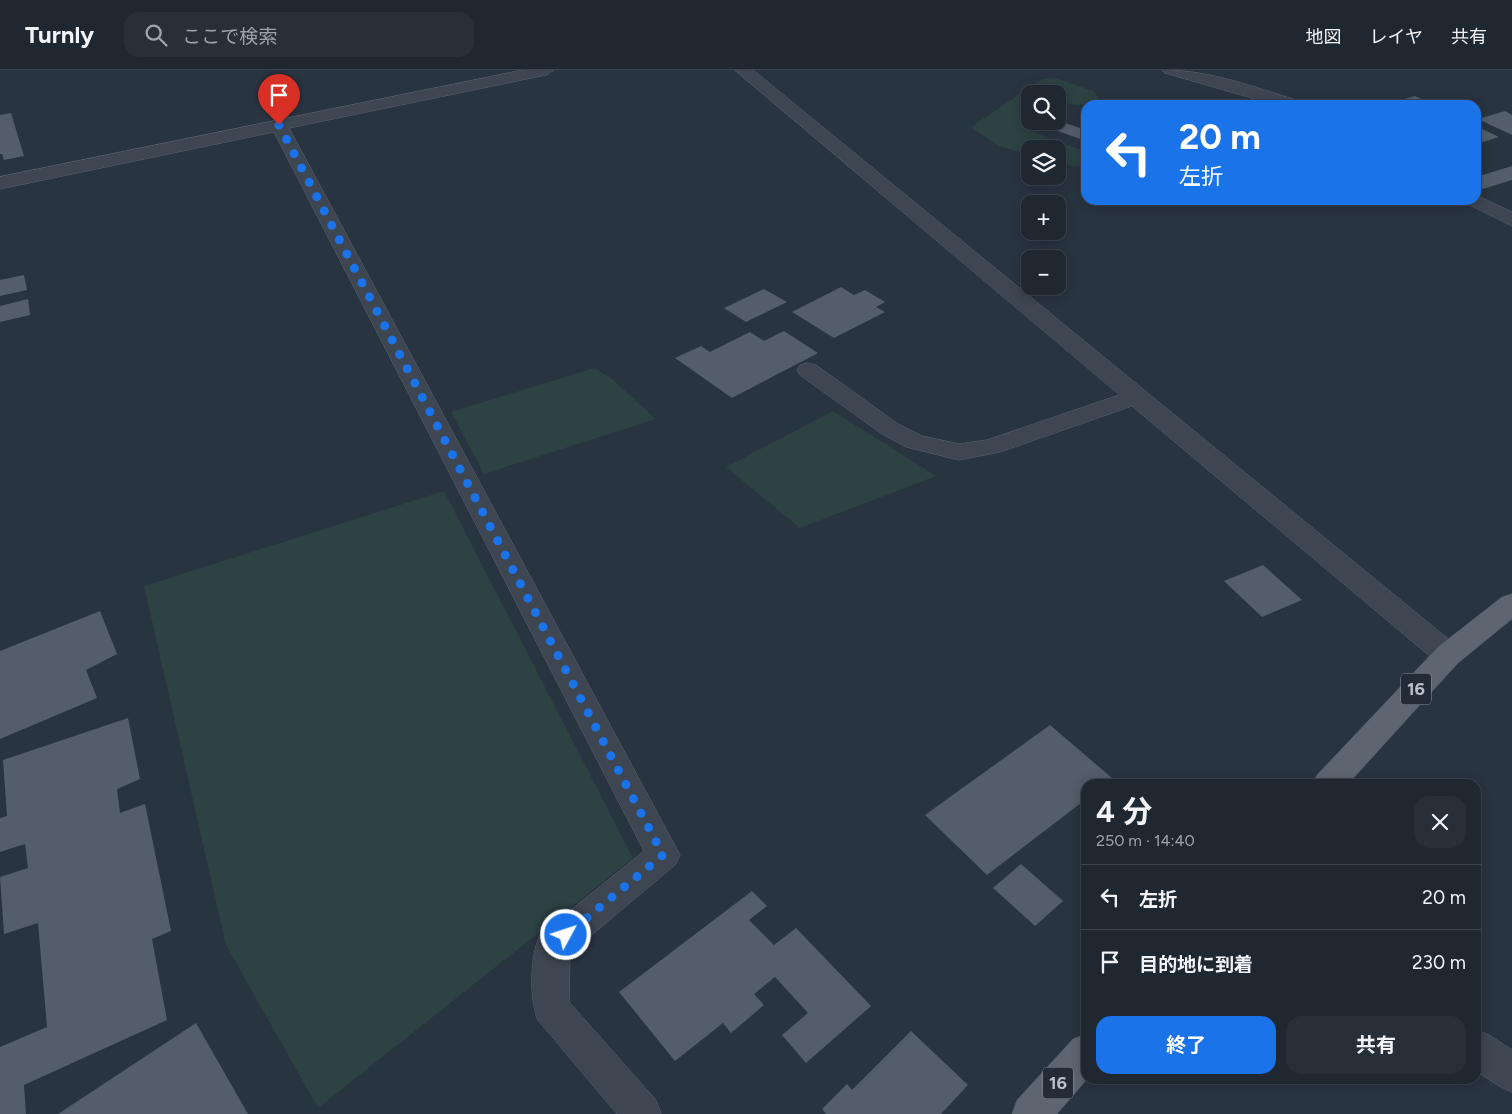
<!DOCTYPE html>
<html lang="ja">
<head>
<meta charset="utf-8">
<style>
	:root { --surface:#1f2731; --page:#272f39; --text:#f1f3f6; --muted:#a1a5ab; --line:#3c444d; --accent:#1a73e8 }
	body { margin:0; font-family:Figtree,"Noto Sans JP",sans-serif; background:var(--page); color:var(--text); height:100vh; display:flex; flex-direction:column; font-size:19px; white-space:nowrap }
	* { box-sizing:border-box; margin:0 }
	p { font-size:16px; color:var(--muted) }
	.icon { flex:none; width:28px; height:28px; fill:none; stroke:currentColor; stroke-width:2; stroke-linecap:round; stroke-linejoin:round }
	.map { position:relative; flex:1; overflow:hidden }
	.side { position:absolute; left:1081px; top:709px; width:400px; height:305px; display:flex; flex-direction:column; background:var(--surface); border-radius:15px; box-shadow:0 2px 12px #0003,0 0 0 1px var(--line) }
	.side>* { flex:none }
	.hud { position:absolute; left:1081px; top:30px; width:400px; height:105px; border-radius:15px; box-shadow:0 2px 12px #0003,0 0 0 1px var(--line); background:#1a73e8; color:#fff; overflow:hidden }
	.tools { position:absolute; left:1021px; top:15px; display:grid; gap:10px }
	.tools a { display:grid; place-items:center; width:45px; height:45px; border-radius:10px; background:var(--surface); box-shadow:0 2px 12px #0003,0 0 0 1px var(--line); font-size:25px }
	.pin { position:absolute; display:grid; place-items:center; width:42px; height:42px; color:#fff; margin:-51px -21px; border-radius:50% 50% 50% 0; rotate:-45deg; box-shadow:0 0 5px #0007 }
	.pin .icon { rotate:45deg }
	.me { position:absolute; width:55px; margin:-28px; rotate:50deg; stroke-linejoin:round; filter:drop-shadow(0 0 4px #0008) }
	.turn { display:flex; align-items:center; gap:18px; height:105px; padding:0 15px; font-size:22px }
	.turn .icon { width:65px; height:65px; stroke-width:2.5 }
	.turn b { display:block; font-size:35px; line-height:42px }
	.round { display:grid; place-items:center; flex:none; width:52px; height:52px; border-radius:15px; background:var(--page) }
	.headline { display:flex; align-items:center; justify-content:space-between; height:85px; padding:0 15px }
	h1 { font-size:30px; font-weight:700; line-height:38px }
	.primary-button { display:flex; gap:10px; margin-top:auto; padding:10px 15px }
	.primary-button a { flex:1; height:58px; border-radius:15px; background:var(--accent); color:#fff; font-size:20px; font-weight:700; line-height:58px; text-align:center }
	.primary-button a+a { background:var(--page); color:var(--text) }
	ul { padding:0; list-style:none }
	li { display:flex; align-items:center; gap:15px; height:65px; padding:0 15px; border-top:1px solid var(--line) }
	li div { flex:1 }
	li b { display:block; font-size:19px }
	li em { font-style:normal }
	header { display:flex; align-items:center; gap:30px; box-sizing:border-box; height:70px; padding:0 25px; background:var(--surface); border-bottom:1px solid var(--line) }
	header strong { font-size:24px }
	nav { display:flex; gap:28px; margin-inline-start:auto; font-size:18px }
	.search { width:350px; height:45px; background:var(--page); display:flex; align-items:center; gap:12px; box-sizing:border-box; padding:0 18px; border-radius:15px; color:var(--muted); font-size:19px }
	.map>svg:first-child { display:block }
	.green { fill:#2c4243 }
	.building { fill:#535d6b }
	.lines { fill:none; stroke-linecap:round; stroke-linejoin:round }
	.minor-casing { stroke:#5b646e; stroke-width:1 }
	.major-casing { stroke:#474f5a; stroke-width:1 }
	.minor { fill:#3d4651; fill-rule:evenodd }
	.major { fill:#5c6570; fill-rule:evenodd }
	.route { stroke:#1a73e8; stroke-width:9; stroke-dasharray:0 16.2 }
	.labels { text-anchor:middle; stroke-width:5; stroke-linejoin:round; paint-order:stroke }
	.shield { fill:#222b36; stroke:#8c949e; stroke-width:1 }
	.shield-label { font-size:18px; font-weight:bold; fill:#bac1cb }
</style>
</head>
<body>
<header>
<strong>Turnly</strong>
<div class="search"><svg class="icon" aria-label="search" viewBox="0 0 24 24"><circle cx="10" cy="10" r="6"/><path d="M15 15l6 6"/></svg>ここで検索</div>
<nav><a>地図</a><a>レイヤ</a><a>共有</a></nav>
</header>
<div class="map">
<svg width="1512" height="1044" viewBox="0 0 1512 1044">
	<rect width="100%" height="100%" fill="#293441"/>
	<!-- green -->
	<path class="green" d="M1055,8l38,13 6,7 -3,6 -18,1 -20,-3v-8h-28v27h3l-4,6 2,4 55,21v13l-13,1 -15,-4v-13h-28v6l-31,-9 -28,-19 65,-44 8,-4z
		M594,298l18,11 44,40 -172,55 -33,-62z
		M833,341l103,65 -136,52 -74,-61z
		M444,421l189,367 -315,250 -92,-163 -82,-359z"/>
	<!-- building -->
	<path class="building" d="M1415,26l20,9h-25l-10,-5z
		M1505,41l7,4v20l-34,-16z
		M11,43l13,43 -20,4 -2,-6h-2v-39z
		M1065,53l21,7v11l-31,-11z
		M1476,56l23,11 -23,7z
		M1512,96v14l-29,9 -7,-3v-9z
		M24,205l3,15 -27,6v-16z
		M841,217l13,8 11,-5 20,12 -9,5 9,5 -51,26 -42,-26z
		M764,219l23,13 -41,20 -22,-14z
		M28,229l2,16 -30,7v-16z
		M784,261l34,22 -86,45 -57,-40 26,-12 9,6 40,-20 14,9z
		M1263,495l39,35 -40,17 -38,-36z
		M100,541l17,43 -31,16 11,28 -97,41v-88z
		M128,648l12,61 -23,10 3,24 25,-9 26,127 -19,8 15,81 -143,65 2,29h-26v-67l47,-20 -9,-104 -34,11 -4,-57 28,-9 -3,-24 -25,8v-34l7,-2 -4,-56z
		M1050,655l69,59h-33v24l-5,-5 -94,72 -62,-60z
		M1021,794l42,37 -28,25 -42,-38z
		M752,821l15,15 -18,14 25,25 22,-17 75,78 -65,57 -24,-28 26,-22 -33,-36 -21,17 10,11 -33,28 -8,-10 -48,38 -56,-69z
		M196,953l52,91h-190z
		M911,961l57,54 -27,29h-115l-4,-5 25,-25 5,6z"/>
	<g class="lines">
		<defs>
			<path id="minor" d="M523,0h31l-8,5 -257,53 391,727 -5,10 -105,88 -1,49 87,98 5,14h-44l-79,-94c-9,-20 -8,-65 2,-85l104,-84 -370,-719 -274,57v-12z
				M735,0h18l705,577 4,8 -4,8 -10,3 -10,-3 -306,-257 -132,46 -41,8 -53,-13 -24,-13 -82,-59 -3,-5 3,-5 8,-2 8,2 82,59 24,12 37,8 28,-4 132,-45z
				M1163,0c47,0 91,17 136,31l2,4h-25l-111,-32z
				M1476,125l36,17v14l-44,-22 -2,-4h10z
				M1476,960l13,5 23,15v42l-13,-6 -23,-15z"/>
			<path id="major" d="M1512,524v25l-54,44 -110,121h-36l5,-9 121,-128 64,-50z
				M1086,964l1,45 -30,35h-45l5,-14 56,-61z"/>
		</defs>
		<!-- minor casing -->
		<use href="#minor" class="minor-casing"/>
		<!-- major casing -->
		<use href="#major" class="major-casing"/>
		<!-- minor -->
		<use href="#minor" class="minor"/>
		<!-- major -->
		<use href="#major" class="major"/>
	</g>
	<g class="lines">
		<!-- route -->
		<path class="route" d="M279,55l384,730 -97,80"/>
	</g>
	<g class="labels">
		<!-- shield labels -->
		<g class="shield">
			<rect x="1401" y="603.5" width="30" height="31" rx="4"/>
			<rect x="1043" y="997.5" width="30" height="31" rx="4"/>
		</g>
		<g class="shield-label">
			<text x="1416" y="625">16</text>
			<text x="1058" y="1019">16</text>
		</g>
	</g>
</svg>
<div class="tools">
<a><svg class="icon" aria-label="search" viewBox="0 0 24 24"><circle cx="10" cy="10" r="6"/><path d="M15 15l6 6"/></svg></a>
<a><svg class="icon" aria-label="layers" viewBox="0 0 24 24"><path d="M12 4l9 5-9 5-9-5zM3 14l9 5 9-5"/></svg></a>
<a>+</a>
<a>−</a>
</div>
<div class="pin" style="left:279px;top:55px;background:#d93025"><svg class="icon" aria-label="arrive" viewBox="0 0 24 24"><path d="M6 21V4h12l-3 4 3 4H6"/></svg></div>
<svg class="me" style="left:566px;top:865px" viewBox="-20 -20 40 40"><circle r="17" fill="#1a73e8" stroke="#fff" stroke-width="3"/><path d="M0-11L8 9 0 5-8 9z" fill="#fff"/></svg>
<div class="hud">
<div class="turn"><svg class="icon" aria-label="left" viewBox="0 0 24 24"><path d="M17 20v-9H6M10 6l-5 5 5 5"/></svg><div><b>20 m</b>左折</div></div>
</div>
<section class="side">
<div class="headline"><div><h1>4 分</h1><p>250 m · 14:40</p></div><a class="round"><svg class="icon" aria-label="close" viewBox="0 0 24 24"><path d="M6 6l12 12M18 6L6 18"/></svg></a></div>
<ul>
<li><svg class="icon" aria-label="left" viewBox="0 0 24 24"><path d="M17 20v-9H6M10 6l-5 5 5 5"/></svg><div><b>左折</b></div><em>20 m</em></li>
<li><svg class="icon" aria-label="arrive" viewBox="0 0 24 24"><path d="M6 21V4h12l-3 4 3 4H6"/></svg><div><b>目的地に到着</b></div><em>230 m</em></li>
</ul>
<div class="primary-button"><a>終了</a><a>共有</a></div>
</section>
</div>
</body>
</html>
